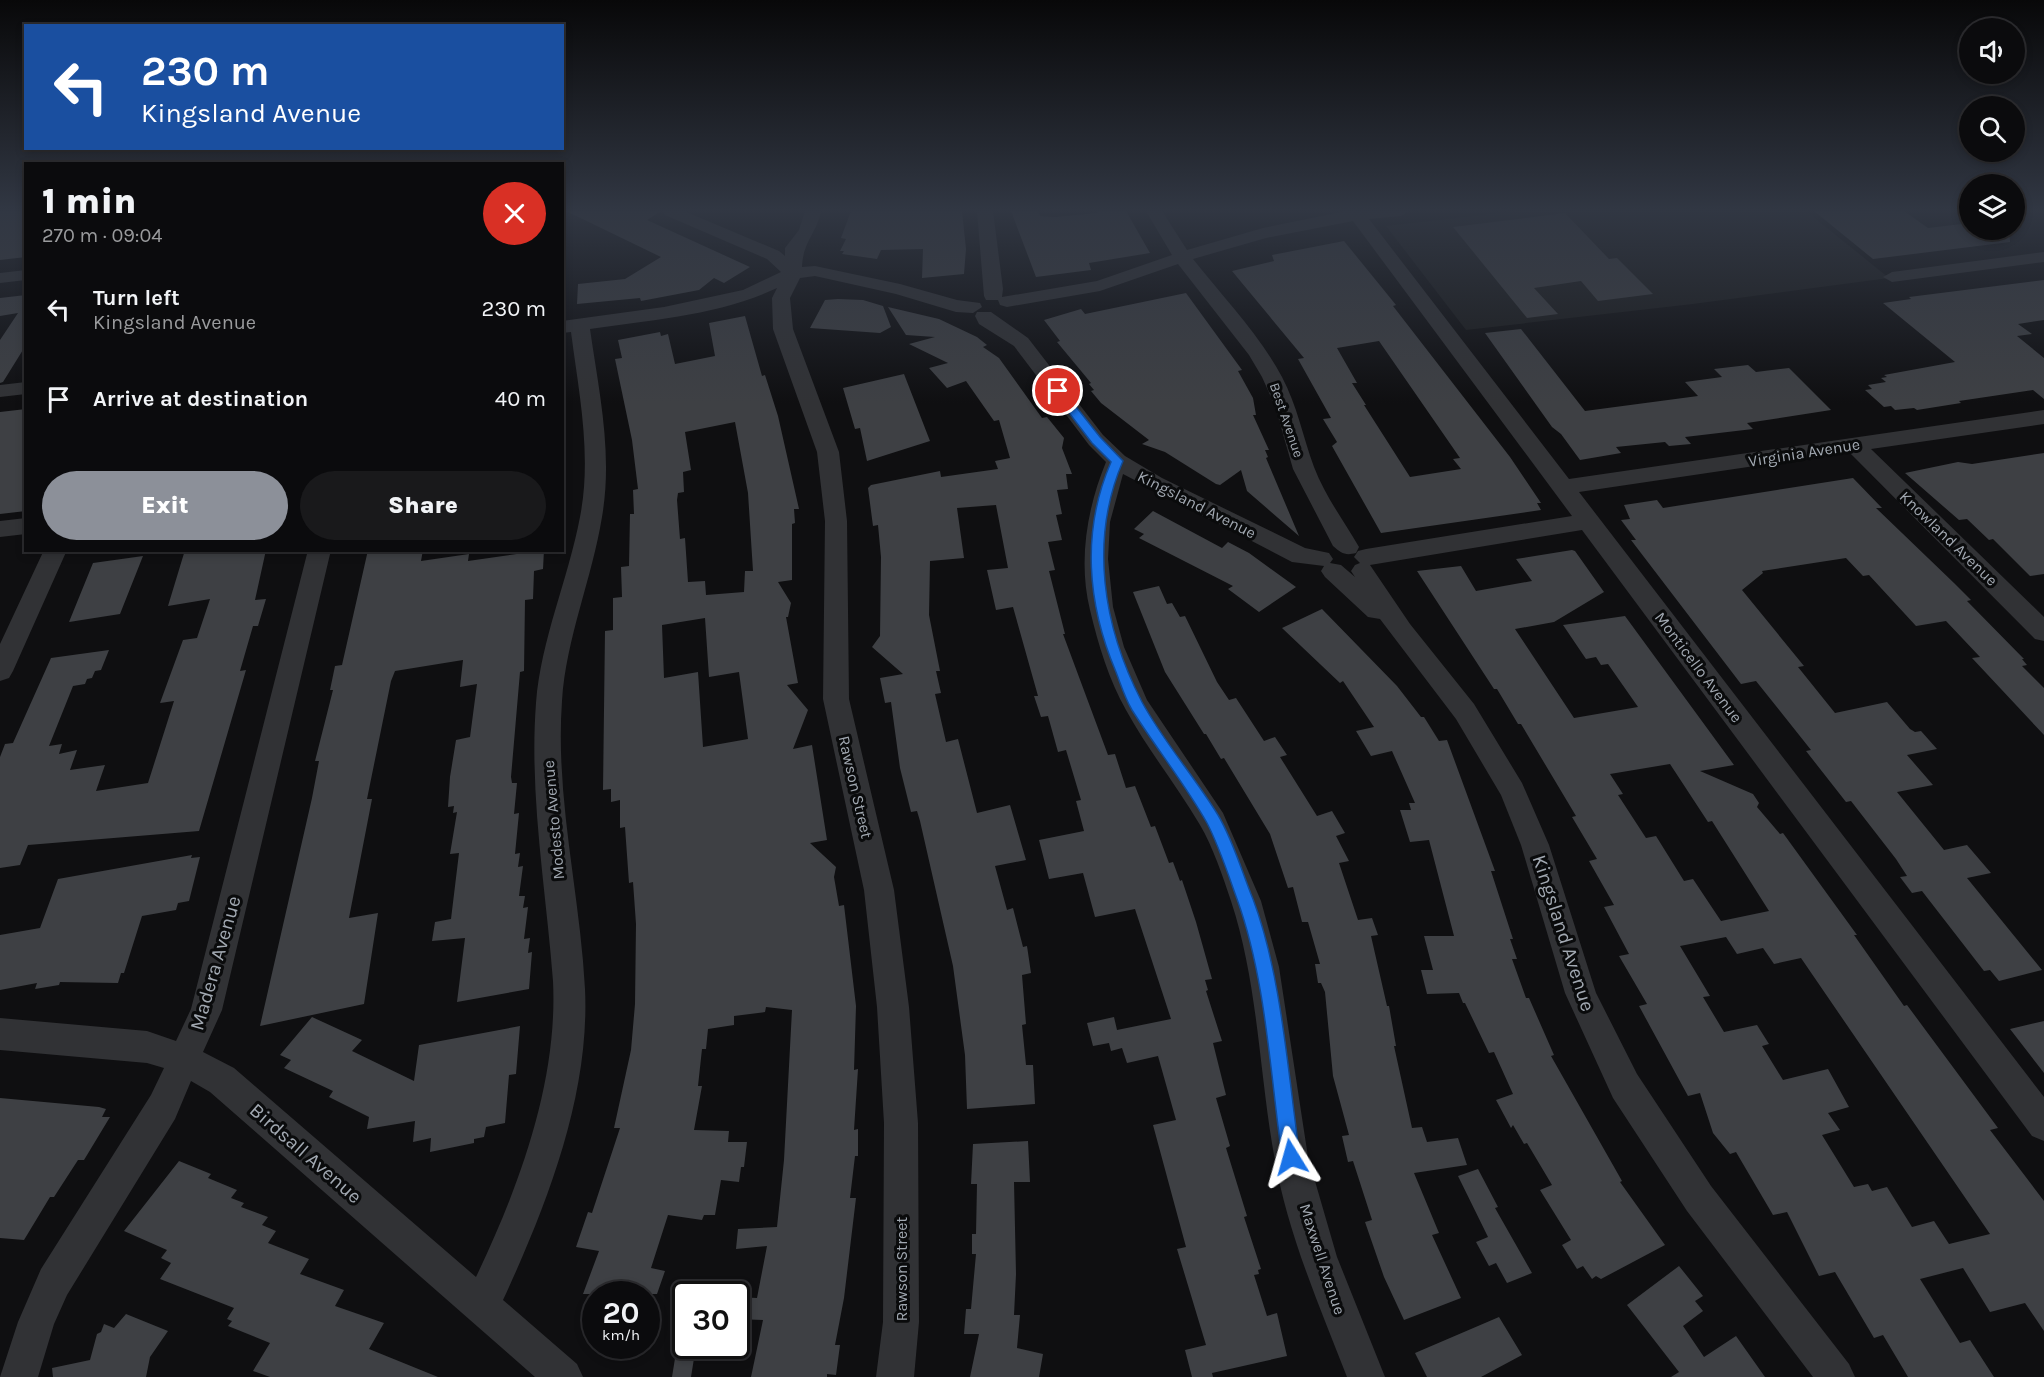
<!DOCTYPE html>
<html lang="en">
<head>
<meta charset="utf-8">
<style>
	:root { --surface:#0b0b0d; --page:#19191b; --text:#f1f3f6; --muted:#9a9b9d; --line:#2b2b2e; --accent:#8c9099 }
	body { margin:0; font-family:Karla,sans-serif; background:var(--page); color:var(--text); height:100vh; display:flex; flex-direction:column; font-size:22px; white-space:nowrap }
	* { box-sizing:border-box; margin:0 }
	p { font-size:20px; color:var(--muted) }
	.icon { flex:none; width:33px; height:33px; fill:none; stroke:currentColor; stroke-width:2; stroke-linecap:round; stroke-linejoin:round }
	.map { position:relative; flex:1; overflow:hidden }
	.details { position:absolute; left:24px; top:162px; width:540px; height:390px; display:flex; flex-direction:column; background:var(--surface); border-radius:0px; box-shadow:0 3px 9px #0003,0 0 0 2px var(--line) }
	.details>* { flex:none }
	.banner { position:absolute; left:24px; top:24px; width:540px; height:126px; border-radius:0px; box-shadow:0 3px 9px #0003,0 0 0 2px var(--line); background:#1a4fa0; color:#fff; overflow:hidden }
	.fabs { position:absolute; left:1959px; top:18px; display:grid; gap:12px }
	.fabs a { display:grid; place-items:center; width:66px; height:66px; border-radius:50%; background:var(--surface); box-shadow:0 3px 9px #0003,0 0 0 2px var(--line); font-size:30px }
	.speed { position:absolute; left:582px; top:1281px; display:flex; gap:12px; font-size:30px; font-weight:700; text-align:center }
	.speed>* { display:grid; place-content:center; width:78px; height:78px; border-radius:50%; background:var(--surface); box-shadow:0 3px 9px #0003,0 0 0 2px var(--line); line-height:1 }
	.speed small { font-size:15px; font-weight:400 }
	.speed .limit { border:3px solid #111; border-radius:9px; background:#fff; color:#111 }
	.pin { position:absolute; display:grid; place-items:center; width:51px; height:51px; color:#fff; margin:-26px; border:3px solid #fff; border-radius:50%; box-shadow:0 2px 6px #0007 }
	.me { position:absolute; width:66px; margin:-33px; rotate:352deg; stroke-linejoin:round; filter:drop-shadow(0 0 4px #0008) }
	.turn { display:flex; align-items:center; gap:21px; height:126px; padding:0 18px; font-size:27px }
	.turn .icon { width:78px; height:78px; stroke-width:2.5 }
	.turn b { display:block; font-size:42px; line-height:51px }
	.round { display:grid; place-items:center; flex:none; width:63px; height:63px; border-radius:32px; background:var(--page) }
	.head { display:flex; align-items:center; justify-content:space-between; height:102px; padding:0 18px }
	h1 { font-size:36px; font-weight:800; line-height:45px }
	.button { display:flex; gap:12px; margin-top:auto; padding:12px 18px }
	.button a { flex:1; height:69px; border-radius:36px; background:var(--accent); color:#fff; font-size:24px; font-weight:800; line-height:69px; text-align:center }
	.button a+a { background:var(--page); color:var(--text) }
	ul { padding:0; list-style:none }
	li { display:flex; align-items:center; gap:18px; height:90px; padding:0 18px }
	li div { flex:1 }
	li b { display:block; font-size:22px }
	li em { font-style:normal }
	.map>svg:first-child { display:block }
	.built { fill:#1b1c1d }
	.building { fill:#3e4044; fill-rule:evenodd }
	.lines { fill:none; stroke-linecap:round; stroke-linejoin:round }
	.minor { fill:#313235; fill-rule:evenodd }
	.route { fill:#1a73e8; stroke:#114b97; stroke-width:1.5 }
	.labels { text-anchor:middle; stroke-width:6; stroke-linejoin:round; paint-order:stroke }
	.far-street-label { font-size:14px; fill:#a1a8b1; stroke:#0a0b0c }
	.street-label { font-size:16px; fill:#a1a8b1; stroke:#0a0b0c }
	.near-street-label { font-size:20px; fill:#a1a8b1; stroke:#0a0b0c }
</style>
</head>
<body>
<div class="map">
<svg width="2044" height="1377" viewBox="0 0 2044 1377">
	<rect width="100%" height="100%" fill="#0f0f11"/>
	<!-- built -->
	<path class="built" d="M1517,211h289l83,67 -196,26 -227,26 -80,-104z"/>
	<!-- building -->
	<path class="building" d="M0,211h26v46l-26,3z
		M566,211h95l-14,9 103,47 -26,16 -10,-5 -15,12 -58,11 -1,-3 -63,6 1,-20 47,-5 36,-22z
		M851,211h111l4,38 -2,25 -42,4 1,-29 -42,1 -4,9 -35,-5 2,-3h-4l6,-12 -5,-1z
		M1011,211h27l2,5 15,1 42,-4 -1,-2h30l24,42 -61,10 2,7 -55,7z
		M1814,211h90l24,17 42,-5v7h39l1,12 -137,17z
		M1565,213l44,46 8,-1 36,36 -55,7 -17,-20 -47,7 24,26 -31,4 -74,-91z
		M1344,241l52,64 -3,1 117,151 31,46h-4l4,7 -160,23 -49,-87 5,-4 -14,-23 8,-1 -33,-59 6,-1 -72,-87 42,-10 -2,-6zM1379,341l81,117 -7,1 8,10 -51,8 -46,-72h2l-14,-22h5l-20,-35z
		M2044,280v40l-26,4 14,10 -15,2 27,22v41l-11,-9 -74,11 2,2 -44,7 -3,-2 -19,2 -4,-4 -7,1 -19,-17 7,-1 -4,-4 18,-3 -5,-4 6,-1 -3,-2 71,-13 -72,-59 28,-4 -2,-2z
		M1186,293l56,77 -4,1 15,27 3,17h-3l16,35h-4l3,7 -2,1 33,78 -52,-45 -6,-21 -21,15 -4,-1 -51,-32 -23,-8 7,-4 -48,-37 -10,-12 3,-1 -5,-6 2,-1 -34,-41 3,-1 -16,-21 37,-11 4,5z
		M26,295v50l-23,37 -3,1v-43l18,-27 -18,3v-18z
		M838,299l25,1 20,6 8,21 -11,6 -70,-5 15,-28z
		M888,307l51,12 38,18 10,8 -4,2 16,11 43,60 5,-1 17,21 -2,10 10,26h-6l2,15 -11,1 5,24 -6,1 6,25 -14,2 7,28 -6,1 16,63h-2l45,121 7,-1 11,34 9,-2 16,41 4,-1 14,37 4,-1 7,19 2,-1 14,42 16,57 -7,1 3,10 -2,1 16,50 -9,2 13,52 -10,3 14,48 -4,2 21,68 -3,1 17,52 -3,1 1,4 -5,1 13,41 10,-3 10,43 -75,17 1,4h-21l-7,-27 21,-5 -29,-96 9,-2 -33,-122 23,-5 -18,-64 -31,7 -5,-15 -11,3 -2,-8 -16,3 -6,-23 27,-6 3,13 54,-11 -36,-110 -40,8 -12,-44 -34,6 -10,-39 45,-9 -8,-30 5,-1 -15,-50 -8,2 -10,-36 -7,1 -7,-21h4l-25,-89 -17,3 -9,-40 21,-2 -12,-63 -39,3 7,50 -34,3 -1,54 11,56h-4l5,22 -6,1 11,48 12,-3 19,74 33,-8 16,55 -31,6 12,44 6,-2 10,39 4,-1 4,27 -9,2 4,49 -4,1 4,40h7l2,39 -68,5 -2,-54 -12,-89 -33,-145 -3,-10 -6,1 -11,-44 -9,-66 -6,1 -5,-25 23,-4 -31,-27 8,-11 1,-79 -3,-32 -5,1 -5,-38 3,-3 69,-14 1,6 57,-8 -3,-8 15,-3 -11,-38 -5,1 -28,-40 -19,7 -18,-20 19,-5 -39,-19 26,-7 -29,-2z
		M745,316l17,60 3,-1 13,41 21,93h-5l1,14 -3,1v56l-14,2 13,21 -3,14h-2l12,66 -11,2 21,25 -15,39 19,-4 15,95 -17,3 26,24 -2,10 5,29 5,-1 12,101 -2,64 4,-1 -4,61 4,-1v27h-3l-5,42h6l-12,100 -9,47h5l-4,30 -9,-1v3h-76l12,-57 -27,-1v-22l21,1 10,-52 -31,3 2,-20 39,-2 7,-67 8,-150 -26,-3 -1,5 -31,4v9l-26,4 -2,20h-4l-4,37h4l-8,44 35,1 -1,11h19l-3,25h-3l-2,15 -18,-2 -6,35h-11l-2,5 -34,-5 -17,53 14,3 -8,23h-74l16,-43 -23,-4 12,-35 4,1 28,-85h-6l17,-78 4,-46 1,-80 -3,-42 -4,1 -4,-56 -5,1v-28l-9,2v-13l-8,1 2,-159 8,-1v-32l9,-1 -1,-30 8,-1 1,-52h4l-1,-24 5,-1 -6,-49 -17,-81 7,-1 -4,-18 42,-8 1,4 7,-2 7,30 40,-8 -6,-33zM735,422l13,71 5,78h-8l-1,21 -38,3 -1,-14 -17,1 -3,-44 -5,1 -3,-39 1,-7 6,-1 -1,-20 8,-2 -6,-38zM705,618l4,59 30,-5 9,67 -45,8 -5,-75 -34,6 -2,-53z
		M1521,329l64,82 113,-15 -13,-14 37,-5 -8,-8 34,-4 8,7 33,-4 42,42 -84,13 6,6 -68,8 6,7 -22,2 -4,-4 -49,5 5,6 -41,7 -19,-26 -9,-7 -67,-94z
		M904,374l26,67 -63,20 -7,-33 -5,1 -12,-41z
		M26,409v102l-26,3v-102z
		M2044,453v121l-14,2 -37,-37 -4,1 -22,-21 -8,1 -54,-47 53,-11 14,2z
		M1853,478l29,30h-6l78,75 17,17 -4,1 57,58h-2l5,6 -5,1 22,22v47l-72,-77 8,-1 -34,-36 -30,5 -47,-51 -6,1 -17,-18 -84,13 1,2 -21,17 62,76 -6,1 37,46 52,-11 23,27 5,3 6,-1 16,18 -30,6 26,30 -36,7 47,58 23,-5 24,28 -24,5 75,92 -43,11 -9,-11 -6,1 -62,-80 -10,2 -12,-16 7,-1 -11,-17 -45,-58 -5,1 -40,-51 5,-1 -55,-69 -15,3 -110,-144h5l-15,-20 9,-1 -6,-14 33,-5 6,8z
		M1153,511l69,37 6,-6 21,11 47,34 -37,25 -31,-23 5,-3 -94,-48 5,-4 -10,-5z
		M185,550h81l-11,50 11,-1 -8,27h-5l-13,45 6,-1 -47,161 -171,14 -8,20 -20,3v-111l5,-13 8,-1 38,-85 58,-8 -8,20 -6,1 -3,7 -5,1 -2,5 -12,2 -24,60 13,-2 -3,10 18,-4 -7,20 35,-5 -9,26 52,-8 26,-82 -14,2 23,-63 14,-2 13,-39 -42,7z
		M368,550h55l-2,11 48,-7 -1,7 76,-11 -1,19 -9,2 -1,28 -8,1 -1,71 -4,1 -9,105 1,6h5l-3,31 5,-1 -4,41 5,-1 -2,14 5,-1 -4,30h6l-2,12 5,-1 -4,32 6,-1 -2,15 4,-1 -3,37 -72,13 8,-64 -33,3 3,-19 16,-3 8,-66 -9,1 7,-42 -4,1 1,-7 -6,1 2,-30 6,-37 14,-3 7,-53 -17,3 3,-27 -68,11 -4,10 -24,118h5l-23,119 29,-5 -14,91 -104,22 52,-228 7,-37h-4l18,-71h-3l5,-24 7,-1z
		M1572,550l3,1 29,41 -50,30 -39,7 59,89 64,-11 -30,-43 -7,1 -5,-8 -10,2 -23,-34 62,-9 109,149 -34,6 53,23 6,9 -2,4 23,27 3,-1 74,102h-3l50,71 3,-1 91,123 -8,2 54,71v130l-19,-28 -35,9 -27,-44 -43,11 40,64 10,-3 24,37h-86l-25,-42 -9,3 -39,-66 -16,4 -32,-64 -14,3 -37,-63 -6,2 -17,-21 -13,-40 -12,3 -49,-90 8,-2 -28,-48 10,-2 -25,-47 10,-2 -25,-44 8,-2 -25,-42 4,-1 -55,-92h-3l-21,-35h-3l-77,-118 44,-5 15,25 56,-10 -16,-22zM1670,764l38,58 4,-1 57,90 -48,10 -28,-42 -9,2 -28,-45 -10,2 -28,-43 5,-1 -13,-20zM1726,937l11,17 26,-6 11,16 27,-6 189,276 -41,10 -15,-23 -22,6 -25,-40 -15,4 -4,-7 -14,3 -32,-52 18,-5 -12,-17 21,-6 -21,-38 -45,11 -21,-34 7,-2 -12,-19 -33,7 -21,-35 7,-1 -30,-50z
		M143,556l-23,58 -51,8 24,-59z
		M1159,586l8,18 5,-1 8,14 5,-1 32,66 12,18 7,-2 28,43 11,-4 12,18 -7,2 37,59 15,-5 13,22 -9,3 13,25 -10,2 19,57 14,-2 6,17 -7,1 16,70h2l7,40h-2l18,82 10,-1 5,15 31,-4 9,27 -53,8 25,60 -7,2 29,63 -57,22 -20,-43 -19,-55 7,-2 -19,-59 -5,1 -6,-26 7,-1 -16,-59 -8,-84 -4,-9h-3l-3,-19h5l-12,-42h-6l-9,-35 -5,1 -18,-54 -46,-76 -3,1 -15,-25h-2l-39,-62 -32,-80z
		M1322,609l75,77 24,31h3l15,24 8,-1 48,131h-4l22,68h-3l7,20h-5l14,39h3l25,57 -3,1 71,125 -2,1 45,63 -64,34 -5,-3 -4,3 -9,-13 -6,3 -15,-24 9,-5 -31,-50 12,-5 -25,-42 -3,1 -11,-19 -2,3 -15,-28 17,-6 -19,-42 -5,1 -24,-50h-2l-4,-10 -32,1 -6,-24h12l-9,-34h30l-25,-96 -19,2 -10,-32h11l-2,-7h6l-23,-52 -21,5 -15,-25 18,-4 -31,-46 -3,2 -58,-55z
		M192,855l-1,3 9,-1 -11,44 -11,2 -2,7 -34,6 -18,57h-3l-3,10 -58,-1 -1,3 -24,4 2,-6 -37,7v-55l40,-7 18,-49z
		M312,1017l50,23 -10,11 62,30 5,-36 101,-19 -4,48 -7,1 -4,48 -19,4 -2,10 -10,2v4l-44,9 1,-14 -18,4 2,-21 -48,8 2,-12 -40,-20 4,-6 -49,-23 7,-8 -11,-5z
		M2044,1021v52l-34,-44z
		M0,1098l99,9 7,2 -4,8h8l-26,43h-6l-24,37h-4l-26,43 -24,-2z
		M1028,1141l2,41h-16l2,92 -2,41h6l-3,33 26,6 -4,23h-69l9,-43h-15l2,-25h5l5,-55h-4v-20h4l1,-50h-6l2,-40z
		M179,1161l32,13 -3,4 29,12 -6,8 13,5 -3,4 27,10 -6,8 14,6 -8,12 41,16 -9,15 44,16 -9,16 49,17 -15,26 69,28h-168l-17,-6 17,-28 -42,-17 4,-5 -5,-2 7,-11 -74,-29 11,-16 -10,-5 6,-8 -43,-19z
		M1478,1169l20,38 -3,1 37,65 -25,10 -11,-20 -7,3 -13,-24 12,-5 -30,-61z
		M1679,1266l24,30 -8,5 8,10 -20,15 21,31 32,-21 29,41h-94l8,-5 -52,-67z
		M126,1314l42,17 -18,26 -4,20h-93l-1,-9 38,-8 7,-26 4,-2 3,-8 10,4z
		M1499,1317l23,38 -41,22h-54l-12,-24z
		M677,1346h19l-5,31h-19z"/>
	<g class="lines">
		<!-- minor -->
		<path class="minor" d="M663,211h21l95,40 6,5v-8l14,-18 6,-19h16c-5,24 -18,30 -19,56l13,-1 85,18 57,16 23,3 2,4 -9,6 -17,-1 -60,-18 -81,-18 -15,2 -10,20 3,31 46,123 8,69 2,178 45,191 15,117 9,116 1,199 -5,55h-38l7,-55 1,-199 -7,-116 -13,-117 -41,-191 2,-178 -8,-69 -44,-123 -1,-31 5,-10c-57,27 -125,32 -187,41 9,63 23,124 12,188 -10,62 -36,121 -40,184 -7,97 18,192 23,288 5,106 -38,216 -82,311l74,64 6,13h-48l-325,-285 -19,-11 -16,38 -108,176 -13,29 -16,53h-38l18,-55 23,-53 110,-174 13,-27 -17,-5 -147,-13v-32l147,13 29,10 15,-32 117,-459h23l-109,460 -19,42 31,16 242,209c43,-90 82,-195 77,-296 -7,-92 -24,-185 -17,-278 5,-64 32,-123 44,-186 12,-62 -1,-123 -9,-185l-9,1v-12l102,-14 79,-17 38,-18 -14,-13 -102,-44z
			M977,211h16l10,78 -1,8 95,-16 75,-26 -26,-44h16l25,39 76,-22 83,-17h63l-8,5 -32,3 200,260 475,-69v14l-173,25 173,168v24l-9,-2 -186,-187 -270,40 465,605v44l-12,-5 -450,-606 -212,35 40,59 64,80 48,79 27,62 47,148 41,81 74,112 138,178 6,13h-42l-126,-166 -74,-113 -48,-105 -44,-148 -20,-50 -45,-76 -76,-100 -12,-2 -43,-40 -4,-6 3,-5 -32,-4 -169,-88 -13,48 -2,37 5,48 11,40 23,53 76,113 38,88 18,66 29,190 29,100 48,120h-38c-28,-72 -60,-145 -73,-222 -15,-84 -16,-172 -43,-254 -8,-24 -18,-54 -31,-76 -23,-39 -52,-75 -74,-115 -17,-30 -28,-66 -36,-100 -12,-49 -3,-102 16,-148l-17,-17 -75,-99 -35,-22 -4,-8 2,-4h14l37,26 75,97 22,21 37,22 143,70 24,5 4,6 -3,4 11,2 14,12 -4,-6 4,-6 5,-2 -6,-6 4,-6 8,-2 206,-33 -219,-295 -87,17 -73,21c30,38 66,75 89,118 15,28 21,60 32,90 11,29 30,54 45,80l-3,6c-11,3 -15,0 -23,-7l-40,-77 -18,-63 -13,-29 -13,-22 -71,-91 -78,27 -93,16 -7,-2 -2,-5h-12l-2,-4z
			M2044,252v10l-152,20 -9,-5 9,-5z
			M26,270v10l-26,3v-10z
			M26,382v12l-26,3v-12z
			M26,518v16l-26,3v-16z
			M44,550h23l-54,121 -4,7 -9,3v-37z"/>
	</g>
	<!-- sky -->
	<linearGradient id="sky" x2="0" y2="1"><stop stop-color="#080809"/><stop offset="0.52" stop-color="#313743"/><stop offset="1" stop-color="#313743" stop-opacity="0"/></linearGradient>
	<rect width="2044" height="403" fill="url(#sky)"/>
	<!-- route -->
	<path class="route" d="M1054,389h8l38,48 23,24c-34,79 -20,166 19,241 21,39 52,74 76,113 15,25 24,57 35,84 29,77 35,176 47,258l-3,7 -6,2 -7,-2 -2,-7c-12,-84 -16,-178 -45,-258 -9,-25 -18,-53 -30,-76 -22,-39 -51,-75 -75,-113 -7,-12 -11,-25 -16,-38 -29,-68 -35,-141 -5,-210l-19,-19 -38,-50z"/>
	<g class="labels">
		<!-- far-street labels -->
		<g class="far-street-label">
			<text transform="translate(1287 420) rotate(71)" y="5">Best Avenue</text>
		</g>
		<!-- street labels -->
		<g class="street-label">
			<text transform="translate(1804 452) rotate(-9)" y="6">Virginia Avenue</text>
			<text transform="translate(1197 504) rotate(27)" y="6">Kingsland Avenue</text>
			<text transform="translate(1949 538) rotate(44)" y="6">Knowland Avenue</text>
			<text transform="translate(1699 667) rotate(53)" y="6">Monticello Avenue</text>
			<text transform="translate(856 787) rotate(77)" y="6">Rawson Street</text>
			<text transform="translate(553 820) rotate(-95)" y="6">Modesto Avenue</text>
			<text transform="translate(1323 1259) rotate(72)" y="6">Maxwell Avenue</text>
			<text transform="translate(901 1269) rotate(-90)" y="6">Rawson Street</text>
		</g>
		<!-- near-street labels -->
		<g class="near-street-label">
			<text transform="translate(1564 933) rotate(72)" y="7">Kingsland Avenue</text>
			<text transform="translate(215 963) rotate(-74)" y="7">Madera Avenue</text>
			<text transform="translate(306 1153) rotate(41)" y="7">Birdsall Avenue</text>
		</g>
	</g>
</svg>
<div class="fabs">
<a><svg class="icon" aria-label="sound" viewBox="0 0 24 24"><path d="M4 9h4l5-4v14l-5-4H4zM17 9q2 3 0 6"/></svg></a>
<a><svg class="icon" aria-label="search" viewBox="0 0 24 24"><circle cx="10" cy="10" r="6"/><path d="M15 15l6 6"/></svg></a>
<a><svg class="icon" aria-label="layers" viewBox="0 0 24 24"><path d="M12 4l9 5-9 5-9-5zM3 14l9 5 9-5"/></svg></a>
</div>
<div class="speed"><div>20<small>km/h</small></div><div class="limit">30</div></div>
<div class="pin" style="left:1058px;top:391px;background:#d93025"><svg class="icon" aria-label="arrive" viewBox="0 0 24 24"><path d="M6 21V4h12l-3 4 3 4H6"/></svg></div>
<svg class="me" style="left:1291px;top:1157px" viewBox="-20 -20 40 40"><path d="M0-17L14 15 0 8-14 15z" fill="#1a73e8" stroke="#fff" stroke-width="4"/></svg>
<div class="banner">
<div class="turn"><svg class="icon" aria-label="left" viewBox="0 0 24 24"><path d="M17 20v-9H6M10 6l-5 5 5 5"/></svg><div><b>230 m</b>Kingsland Avenue</div></div>
</div>
<section class="details">
<div class="head"><div><h1>1 min</h1><p>270 m · 09:04</p></div><a class="round" style="background:#d93025;color:#fff"><svg class="icon" aria-label="close" viewBox="0 0 24 24"><path d="M6 6l12 12M18 6L6 18"/></svg></a></div>
<ul>
<li><svg class="icon" aria-label="left" viewBox="0 0 24 24"><path d="M17 20v-9H6M10 6l-5 5 5 5"/></svg><div><b>Turn left</b><p>Kingsland Avenue</p></div><em>230 m</em></li>
<li><svg class="icon" aria-label="arrive" viewBox="0 0 24 24"><path d="M6 21V4h12l-3 4 3 4H6"/></svg><div><b>Arrive at destination</b></div><em>40 m</em></li>
</ul>
<div class="button"><a>Exit</a><a>Share</a></div>
</section>
</div>
</body>
</html>
